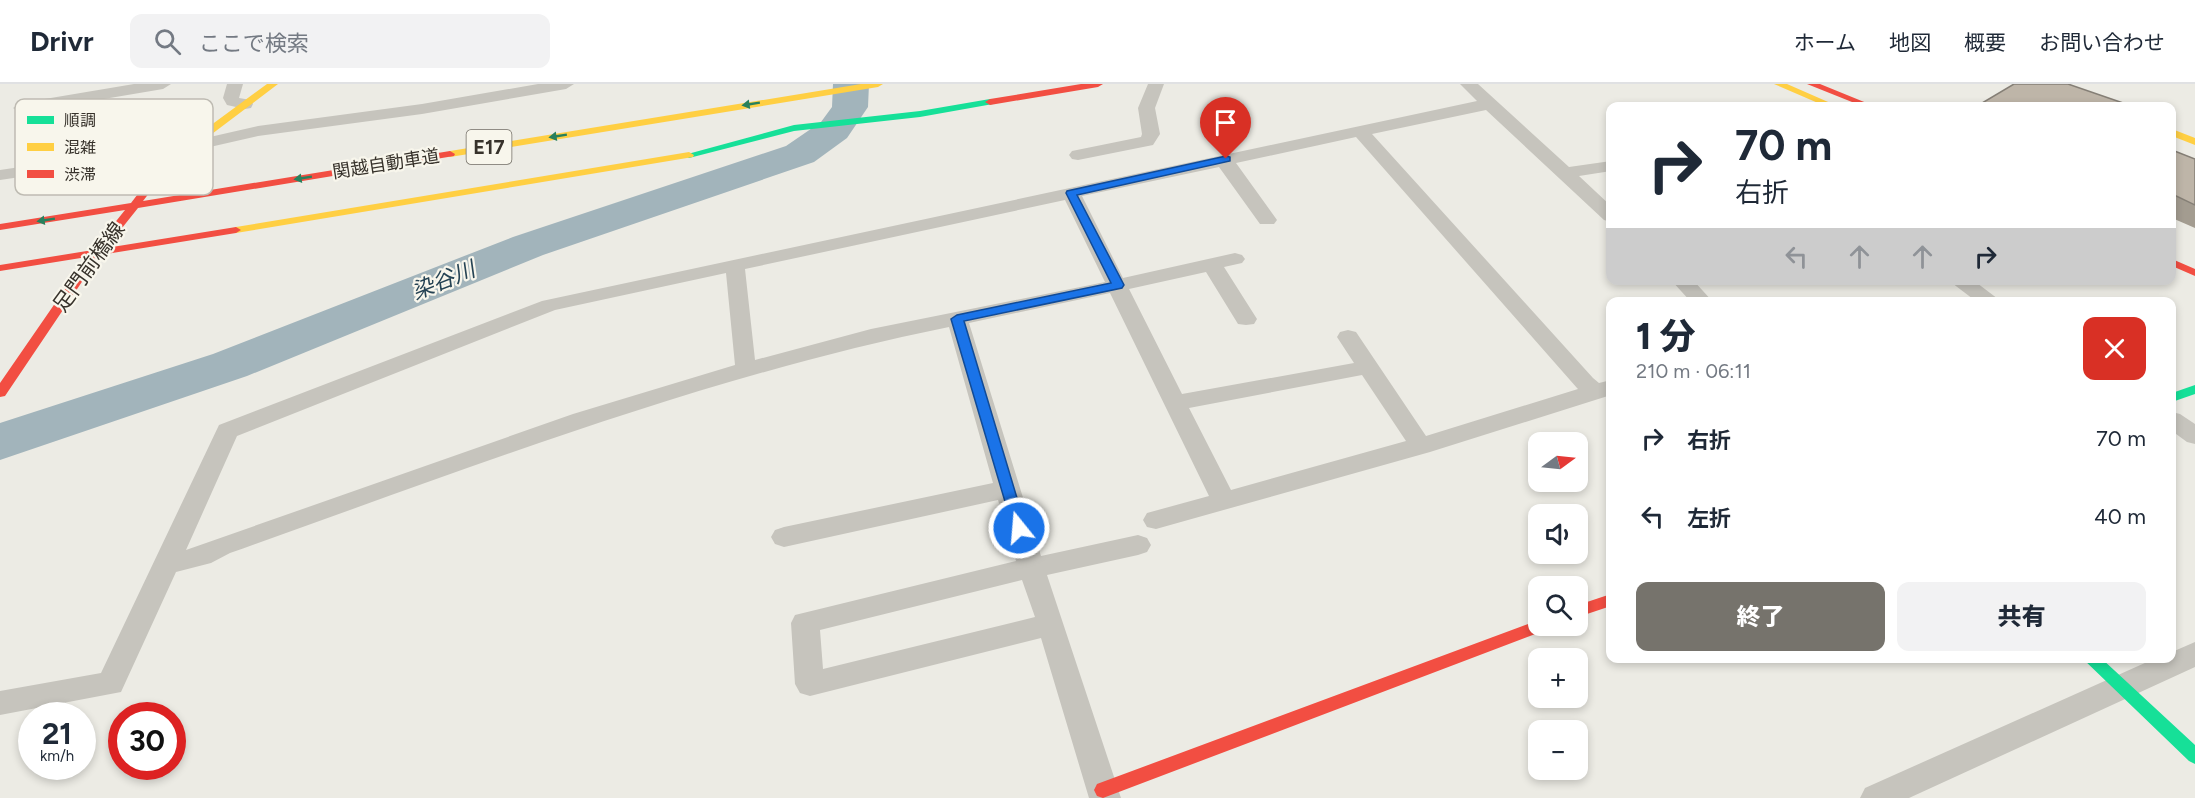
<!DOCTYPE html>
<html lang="ja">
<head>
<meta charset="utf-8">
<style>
	:root { --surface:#fff; --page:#f2f2f3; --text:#1f2937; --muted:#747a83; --line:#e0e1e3; --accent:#76736c }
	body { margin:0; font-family:Figtree,"Noto Sans JP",sans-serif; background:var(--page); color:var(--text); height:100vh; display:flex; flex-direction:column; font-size:22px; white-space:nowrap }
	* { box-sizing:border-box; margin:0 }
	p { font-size:20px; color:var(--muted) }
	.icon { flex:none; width:33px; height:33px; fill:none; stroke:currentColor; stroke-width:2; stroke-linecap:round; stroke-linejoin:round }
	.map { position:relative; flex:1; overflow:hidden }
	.drawer { position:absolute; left:1606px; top:213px; width:570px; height:366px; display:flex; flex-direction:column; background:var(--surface); border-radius:12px; box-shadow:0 3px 9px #0003 }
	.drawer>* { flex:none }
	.banner { position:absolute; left:1606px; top:18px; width:570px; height:183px; border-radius:12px; box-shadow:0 3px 9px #0003; background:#fff; color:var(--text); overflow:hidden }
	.needle { width:39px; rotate:75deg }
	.controls { position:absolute; left:1528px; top:348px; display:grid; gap:12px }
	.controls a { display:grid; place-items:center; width:60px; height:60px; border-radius:12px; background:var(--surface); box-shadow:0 3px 9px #0003; font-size:30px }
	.speed { position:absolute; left:18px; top:618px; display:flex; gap:12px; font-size:30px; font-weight:700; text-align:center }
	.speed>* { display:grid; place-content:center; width:78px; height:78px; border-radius:50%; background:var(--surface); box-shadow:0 3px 9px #0003; line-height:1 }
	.speed small { font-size:15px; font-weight:400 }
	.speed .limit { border:9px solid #d22; background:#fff; color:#111 }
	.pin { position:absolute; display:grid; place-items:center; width:51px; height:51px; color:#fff; margin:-62px -26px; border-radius:50% 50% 50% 0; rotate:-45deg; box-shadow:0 0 6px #0007 }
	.pin .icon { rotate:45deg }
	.me { position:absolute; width:66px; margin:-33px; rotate:343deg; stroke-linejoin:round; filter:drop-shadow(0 0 4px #0008) }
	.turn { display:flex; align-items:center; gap:21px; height:126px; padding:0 30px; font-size:27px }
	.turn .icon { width:78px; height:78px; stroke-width:2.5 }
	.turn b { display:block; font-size:42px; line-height:51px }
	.lanes { display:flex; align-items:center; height:57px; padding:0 30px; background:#0003; justify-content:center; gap:30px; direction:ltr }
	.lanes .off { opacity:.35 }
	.round { display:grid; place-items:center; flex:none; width:63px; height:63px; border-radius:12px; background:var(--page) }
	.overview { display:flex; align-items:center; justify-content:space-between; height:102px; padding:0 30px }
	h1 { font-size:36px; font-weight:800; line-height:45px }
	.primary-button { display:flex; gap:12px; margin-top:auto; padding:12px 30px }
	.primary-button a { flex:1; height:69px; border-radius:12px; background:var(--accent); color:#fff; font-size:24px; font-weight:800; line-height:69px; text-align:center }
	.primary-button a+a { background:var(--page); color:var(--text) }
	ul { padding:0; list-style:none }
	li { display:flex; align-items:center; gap:18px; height:78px; padding:0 30px }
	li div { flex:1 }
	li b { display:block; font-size:22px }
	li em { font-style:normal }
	header { display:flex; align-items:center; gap:36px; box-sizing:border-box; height:84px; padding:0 30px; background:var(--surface); border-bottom:2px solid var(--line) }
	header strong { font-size:28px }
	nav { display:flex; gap:33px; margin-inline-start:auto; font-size:21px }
	.search { width:420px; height:54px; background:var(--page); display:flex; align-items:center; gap:15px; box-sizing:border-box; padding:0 21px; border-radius:12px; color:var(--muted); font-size:22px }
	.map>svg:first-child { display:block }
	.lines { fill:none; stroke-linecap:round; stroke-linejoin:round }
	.river { fill:#a2b4bb; fill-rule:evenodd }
	.street { fill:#c6c4bd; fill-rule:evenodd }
	.fast { fill:#16e098; fill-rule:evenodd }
	.slow { fill:#ffcf43; fill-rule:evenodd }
	.jam { fill:#f24e42; fill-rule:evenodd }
	.wall { fill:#a39c90 }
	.building { fill:#beb5a8; stroke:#857f76; stroke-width:1.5 }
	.oneway { fill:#28805c }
	.route { fill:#1a73e8; stroke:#114b97; stroke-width:1.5 }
	.labels { text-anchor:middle; stroke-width:4.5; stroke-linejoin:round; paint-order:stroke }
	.far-street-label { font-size:18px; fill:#37322b; stroke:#f8f6ec }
	.shield { fill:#f8f6ec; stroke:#716d65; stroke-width:1.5 }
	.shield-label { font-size:20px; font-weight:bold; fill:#37322b }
	.street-label { font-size:21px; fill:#37322b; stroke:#f8f6ec }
	.water-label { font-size:22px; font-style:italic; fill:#254354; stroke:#f8f6ec }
	.key { fill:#f8f6ec; stroke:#bebbb2; stroke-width:1.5 }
	.key-label { font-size:16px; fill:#37322b }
</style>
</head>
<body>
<header>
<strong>Drivr</strong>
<div class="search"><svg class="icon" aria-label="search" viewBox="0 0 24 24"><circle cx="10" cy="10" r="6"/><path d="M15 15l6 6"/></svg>ここで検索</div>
<nav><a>ホーム</a><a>地図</a><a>概要</a><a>お問い合わせ</a></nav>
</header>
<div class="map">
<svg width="2195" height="714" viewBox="0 0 2195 714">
	<rect width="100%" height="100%" fill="#ecebe4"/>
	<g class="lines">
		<!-- river -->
		<path class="river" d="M833,0h36l-1,23 -21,31 -33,24 -271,93 -296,121 -247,84v-37l213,-69 300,-117 273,-91 35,-24 11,-15z"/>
		<!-- street -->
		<path class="street" d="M134,0h37l-8,5 -142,24 -8,-5 8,-5z
			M227,0h16l-4,14 12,2 2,4 -2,4 -6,1 -18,-4 -4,-7z
			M538,0h36l-8,5 -144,25 -164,22 -70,16 -188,28v-10l188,-28 70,-16 164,-22z
			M1148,0h16l-9,24 5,26 -7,11 -75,15 -6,-1 -3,-4 3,-4 69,-14 1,-3 -4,-26z
			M1460,0h18l91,83 42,-6v10l-32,5 32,30v16l-7,-2 -118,-110 -114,24 221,244 6,5 12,-3v15l-181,57 -274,77 -9,-2 -4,-7 4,-7 62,-17 -99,-203 -141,30 72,233 97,-21 9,3 4,7 -4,7 -9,3 -91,20 74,223h-32l-48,-160 -231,58 -10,-3 -5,-9 -4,-61 4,-8 221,-54 -18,-61 -214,47 -9,-3 -4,-7 4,-7 9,-3 209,-44 -44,-156c-247,50 -482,142 -719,226l-19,10 -35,9 -55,120 -121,23v-24l101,-18 118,-248 323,-124 935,-200zM1356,53l221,251 1,1 -152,47 -70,-104 -8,-2 -8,2 -3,5 17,26 -172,31 -53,-105 77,-17 32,52 8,1 8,-1 3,-5 -33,-52 18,-4 3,-4 -3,-4 -7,-2 -112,25 -41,-82 137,-29 41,57h14l3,-4 -41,-57zM1065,116l40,82 -234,47 -116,31 -10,-91zM726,189l9,92 -162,49 -387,136 51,-114 318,-126zM1362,291l44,66 -175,49 -42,-82zM1022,496l13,37 -212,52 -3,-39z
			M1671,196h22l20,22h-22z
			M1948,196h25l29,22h-25z
			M2172,328l8,2 15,10v20l-8,-2 -15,-11z
			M2195,558v25l-286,131h-49l5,-10 291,-130h16v-6z"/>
		<!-- fast -->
		<path class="fast" d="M990,15l5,3 -2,2 -73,13 -126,14 -105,27 -5,-3 110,-30 126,-14z
			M2195,301v9l-23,8v-9z
			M2082,574h19l94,87v19l-6,-3z"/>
		<!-- slow -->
		<path class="slow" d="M267,0h11l-86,65 -40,41h-8v-4l40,-41z
			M861,0h22l-5,3 -428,70 -5,-3 5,-3z
			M1774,0h13l48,21 -10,1z
			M2172,45l23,9v7l-23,-9z
			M689,68l5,3 -1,2 -457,76 -5,-3 5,-3z"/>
		<!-- jam -->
		<path class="jam" d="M1081,0h22l-5,3 -108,18 -5,-3 5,-3z
			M1807,0h13l54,22h-12z
			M450,67l5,3 -1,2 -316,52 -32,40 130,-21 5,3 -5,3 -136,22 -95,141 -5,1v-14l87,-126 -87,14v-6l93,-15 32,-40 -125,20v-6l131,-21 13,-17 4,-1 5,3 -10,13z
			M2172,175l23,10v7l-23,-10z
			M1611,510v12l-33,11v-12z
			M1539,536v6h9l-2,4 -443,168 -6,-2 -3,-6 3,-6z"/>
	</g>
	<!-- wall -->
	<path class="wall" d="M2172,66l23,9v69l-23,-10z"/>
	<!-- building -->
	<path class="building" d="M2014,0h54l58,20 -3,2h-146z
		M2172,66l23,9v46l-23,-11z"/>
	<!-- one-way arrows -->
	<defs><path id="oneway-solid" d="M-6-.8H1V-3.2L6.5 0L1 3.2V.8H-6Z" transform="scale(1.5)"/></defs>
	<g class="oneway">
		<use href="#oneway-solid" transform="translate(751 20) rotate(171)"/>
		<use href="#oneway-solid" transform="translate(558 52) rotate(171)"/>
		<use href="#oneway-solid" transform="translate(303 94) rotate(171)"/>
		<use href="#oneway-solid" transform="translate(46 136) rotate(171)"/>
	</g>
	<!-- route -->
	<path class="route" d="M1226,72l4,1v4l-153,34 47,90 -2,3 -158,33 62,207 -2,4h-10l-63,-213 6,-4 154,-32 -45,-90 1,-2z"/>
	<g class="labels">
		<!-- far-street labels -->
		<g class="far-street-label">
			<text transform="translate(386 80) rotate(-9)" y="6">関越自動車道</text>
		</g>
		<!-- shield labels -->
		<rect class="shield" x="466.5" y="46" width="45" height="34" rx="4.5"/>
		<g class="shield-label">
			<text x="489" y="70">E17</text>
		</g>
		<!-- street labels -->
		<g class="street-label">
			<text transform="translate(89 183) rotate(-54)" y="7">足門前橋線</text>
		</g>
		<!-- water labels -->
		<g class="water-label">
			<text transform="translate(443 196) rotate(-22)" y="8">染谷川</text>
		</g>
	</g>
	<!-- legend -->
	<rect x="15" y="15" width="198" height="96" rx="9" class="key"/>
	<rect x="27" y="32" width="27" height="8" fill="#16e098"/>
	<rect x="27" y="59" width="27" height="8" fill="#ffcf43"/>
	<rect x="27" y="86" width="27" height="8" fill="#f24e42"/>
	<g class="key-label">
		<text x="64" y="42">順調</text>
		<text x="64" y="69">混雑</text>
		<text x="64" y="96">渋滞</text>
	</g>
</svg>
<div class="controls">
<a><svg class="needle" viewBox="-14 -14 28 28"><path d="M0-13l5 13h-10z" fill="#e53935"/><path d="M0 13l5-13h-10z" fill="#747a83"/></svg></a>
<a><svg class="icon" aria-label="sound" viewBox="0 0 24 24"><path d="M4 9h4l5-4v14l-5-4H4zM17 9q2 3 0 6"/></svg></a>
<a><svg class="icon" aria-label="search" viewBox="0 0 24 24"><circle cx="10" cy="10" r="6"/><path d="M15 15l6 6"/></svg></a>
<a>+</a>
<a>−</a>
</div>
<div class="speed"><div>21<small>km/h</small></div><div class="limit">30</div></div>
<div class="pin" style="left:1226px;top:75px;background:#d93025"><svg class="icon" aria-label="arrive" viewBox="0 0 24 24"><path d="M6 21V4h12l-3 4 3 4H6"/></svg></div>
<svg class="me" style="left:1019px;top:444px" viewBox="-20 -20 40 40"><circle r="17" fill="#1a73e8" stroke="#fff" stroke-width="3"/><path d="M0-11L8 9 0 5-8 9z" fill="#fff"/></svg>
<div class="banner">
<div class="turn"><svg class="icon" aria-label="right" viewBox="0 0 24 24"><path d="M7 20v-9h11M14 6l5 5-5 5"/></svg><div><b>70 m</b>右折</div></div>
<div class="lanes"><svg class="icon off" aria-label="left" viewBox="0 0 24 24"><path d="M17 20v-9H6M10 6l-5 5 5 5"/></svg><svg class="icon off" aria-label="ahead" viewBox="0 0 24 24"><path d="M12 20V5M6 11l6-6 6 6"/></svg><svg class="icon off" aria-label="ahead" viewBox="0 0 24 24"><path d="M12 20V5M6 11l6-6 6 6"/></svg><svg class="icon" aria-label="right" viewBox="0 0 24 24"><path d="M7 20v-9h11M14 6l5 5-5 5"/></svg></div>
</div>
<section class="drawer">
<div class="overview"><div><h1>1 分</h1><p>210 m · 06:11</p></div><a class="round" style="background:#d93025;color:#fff"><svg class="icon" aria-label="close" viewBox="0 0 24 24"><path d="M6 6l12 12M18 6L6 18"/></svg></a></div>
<ul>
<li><svg class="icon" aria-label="right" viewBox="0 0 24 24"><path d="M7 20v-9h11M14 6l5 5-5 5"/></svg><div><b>右折</b></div><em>70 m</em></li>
<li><svg class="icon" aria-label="left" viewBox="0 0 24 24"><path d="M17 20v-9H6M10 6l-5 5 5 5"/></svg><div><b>左折</b></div><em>40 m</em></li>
</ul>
<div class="primary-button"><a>終了</a><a>共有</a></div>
</section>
</div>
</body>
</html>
